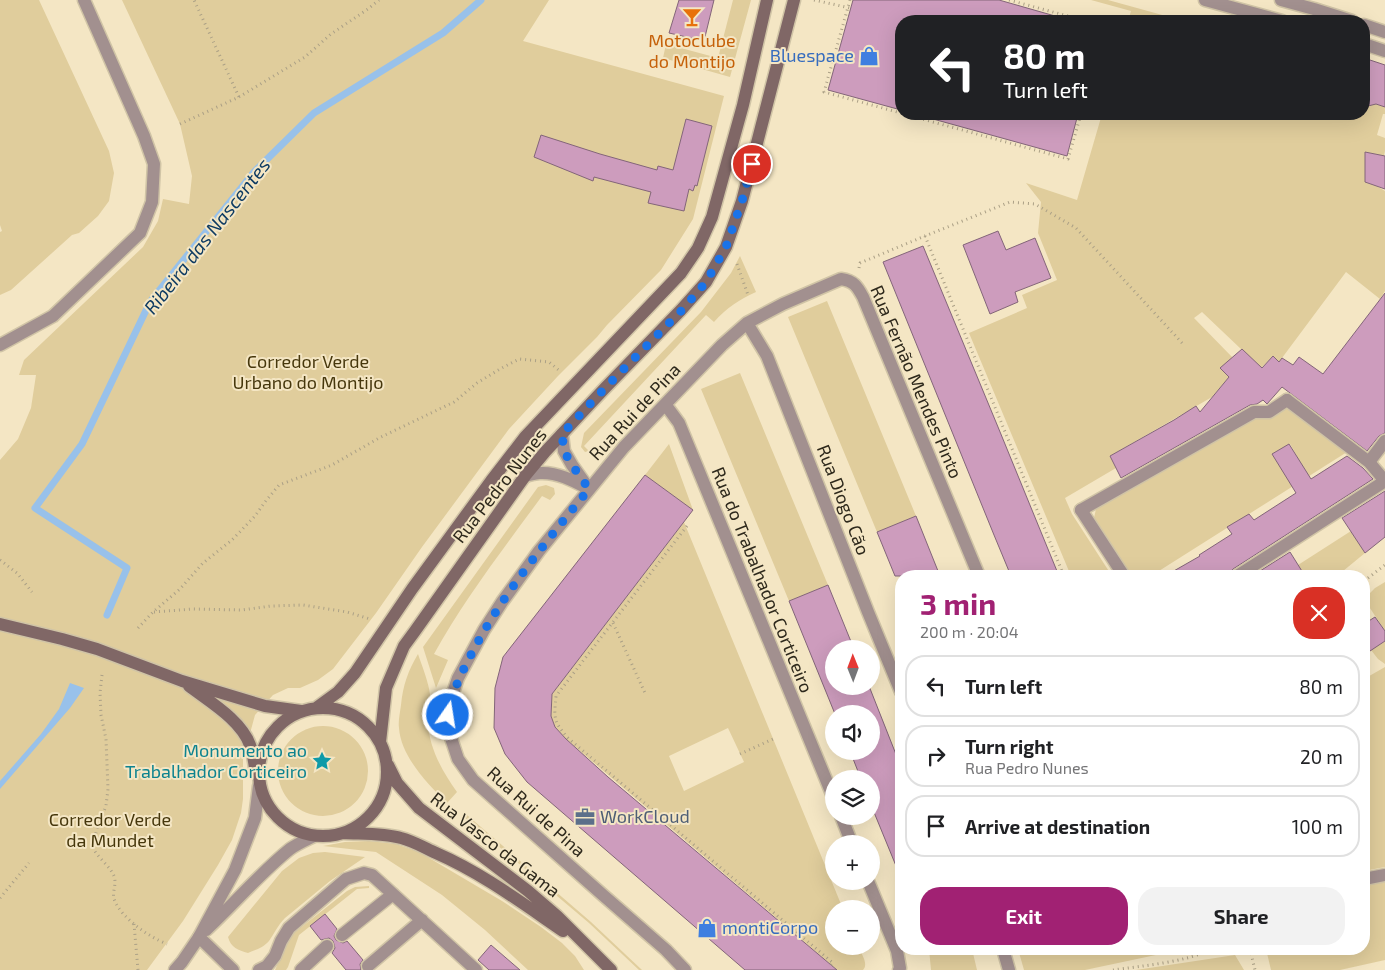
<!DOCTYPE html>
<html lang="en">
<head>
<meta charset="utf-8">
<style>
	:root { --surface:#fff; --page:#f2f2f2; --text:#202124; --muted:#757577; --line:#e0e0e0; --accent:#a12173 }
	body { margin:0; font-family:"Exo 2",sans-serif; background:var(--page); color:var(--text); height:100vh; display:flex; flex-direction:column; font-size:19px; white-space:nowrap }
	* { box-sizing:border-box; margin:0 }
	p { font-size:16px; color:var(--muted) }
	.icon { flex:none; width:28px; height:28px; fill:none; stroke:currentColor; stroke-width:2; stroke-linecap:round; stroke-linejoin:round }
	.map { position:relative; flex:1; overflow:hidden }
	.side { position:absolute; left:895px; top:570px; width:475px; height:385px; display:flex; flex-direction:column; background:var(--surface); border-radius:20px; box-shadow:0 5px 20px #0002 }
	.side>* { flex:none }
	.banner { position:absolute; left:895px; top:15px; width:475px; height:105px; border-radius:20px; box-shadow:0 5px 20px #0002; background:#202124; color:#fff; overflow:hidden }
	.needle { width:32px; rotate:359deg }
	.fabs { position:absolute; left:825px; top:640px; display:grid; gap:10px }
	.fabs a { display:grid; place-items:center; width:55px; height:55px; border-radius:50%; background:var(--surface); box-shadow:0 5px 20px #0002; font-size:25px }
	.pin { position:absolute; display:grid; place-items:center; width:42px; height:42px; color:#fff; margin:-21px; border:2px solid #fff; border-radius:50%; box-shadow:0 1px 5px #0007 }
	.me { position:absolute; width:55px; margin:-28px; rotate:13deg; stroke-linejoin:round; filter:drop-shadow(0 0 4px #0008) }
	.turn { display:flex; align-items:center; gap:18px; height:105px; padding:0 25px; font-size:22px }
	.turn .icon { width:65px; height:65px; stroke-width:2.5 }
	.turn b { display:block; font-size:35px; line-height:42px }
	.round { display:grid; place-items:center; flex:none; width:52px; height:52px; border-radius:20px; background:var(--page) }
	.summary { display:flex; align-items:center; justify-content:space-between; height:85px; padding:0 25px }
	h1 { font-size:30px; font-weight:700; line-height:38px; color:var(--accent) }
	.button { display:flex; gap:10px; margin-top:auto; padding:10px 25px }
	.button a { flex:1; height:58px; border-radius:20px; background:var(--accent); color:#fff; font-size:20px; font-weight:700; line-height:58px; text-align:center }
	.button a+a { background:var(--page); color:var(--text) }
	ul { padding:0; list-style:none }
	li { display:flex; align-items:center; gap:15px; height:62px; margin:0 10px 8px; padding:0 15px; border:2px solid var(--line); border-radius:20px }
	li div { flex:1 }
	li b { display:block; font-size:19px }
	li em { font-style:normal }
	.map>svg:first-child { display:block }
	.green { fill:#e0cd9c; fill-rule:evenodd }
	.water { fill:#98c1ea }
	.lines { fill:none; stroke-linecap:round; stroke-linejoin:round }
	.stream { stroke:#98c1ea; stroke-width:7 }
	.building { fill:#cd9cbd; stroke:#836579 }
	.service-casing { stroke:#d0c4a6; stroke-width:15 }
	.pedestrian-casing { stroke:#d0c4a6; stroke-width:15 }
	.minor-casing { stroke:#d0c4a6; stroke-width:15 }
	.tertiary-casing { stroke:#d0c4a6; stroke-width:15 }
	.secondary-casing { stroke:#d0c4a6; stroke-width:15 }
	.path { stroke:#aba086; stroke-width:3; stroke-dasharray:1 4; stroke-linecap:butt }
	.service { stroke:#a2908f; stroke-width:12 }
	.pedestrian { stroke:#a2908f; stroke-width:12 }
	.minor { stroke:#a2908f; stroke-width:12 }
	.tertiary { stroke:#a2908f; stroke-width:12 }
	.secondary { stroke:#806766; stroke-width:12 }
	.route { stroke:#1a73e8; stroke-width:9; stroke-dasharray:0 16.2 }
	.labels { text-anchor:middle; stroke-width:4; stroke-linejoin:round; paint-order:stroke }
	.food-label { font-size:18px; fill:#c56008; stroke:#f4e6c4 }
	.shop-label { font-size:18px; fill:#366cbe; stroke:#f4e6c4; text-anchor:end }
	.park-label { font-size:18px; fill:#46370c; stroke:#f4e6c4 }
	.street-label { font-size:18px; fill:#2e291c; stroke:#f4e6c4 }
	.culture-label { font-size:18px; fill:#0d838f; stroke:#f4e6c4; text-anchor:end }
	.service-label { font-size:18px; fill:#4e5e75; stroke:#f4e6c4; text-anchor:start }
	.water-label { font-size:19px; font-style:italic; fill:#0e3b62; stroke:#f4e6c4 }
</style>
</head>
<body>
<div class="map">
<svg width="1385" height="970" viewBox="0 0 1385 970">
	<rect width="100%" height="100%" fill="#f4e6c4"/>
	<!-- green -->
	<path class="green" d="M0,0h39l70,151 5,22 -5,28 -11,15 -19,17 -7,2 -61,55 -11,5v-63l2,-1 -2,-6z
		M122,0h427l-26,41 201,55 -31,123 -32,51 -54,55 -10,12 -39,39 -49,53 -87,118 -46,66 -43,56 -15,11 -18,8h-12l-15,7 -18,20 -12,44v40l-2,14 -9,27 -14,25 -35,56 -36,49h-147v-510l18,-21 13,-31 5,-33h-17l5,-15 119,-113 15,-26 5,-22 26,5 3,-28 -12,-52z
		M733,0h18l-21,77 -67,-19 3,-14 52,14z
		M1091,0h17l76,21h-56l3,-10z
		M1376,104l9,3v7h-2l-6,21 8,3v13l-1,5 -19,-3v29l10,3 10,6v100l-5,8 -34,-27 -67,90 -6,-6 -12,12 -59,-56 -8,6 39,40 -12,10 8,9 -17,20 -102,59 6,12 -51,30 7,16 40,62h-41l-102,-243 58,-25 -5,-13 35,-15 -19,-47 3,-31 -15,-19 51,17 25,-86h262v-7z
		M740,256l16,36c-16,7 -30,16 -42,30l-8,-7 -122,131 5,5 -4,1 -4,-5 3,-14 117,-121 30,-39z
		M827,301l89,215 -39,16 -89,-215z
		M740,373l88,212 -39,16 -88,-212z
		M1286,406l61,46 -196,124h-20l-37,-58 2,-9 162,-93 8,3zM1290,444l8,14 -17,10 -9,-14z
		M669,444l24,66 -48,-35z
		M546,485l8,3 1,6 -5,6 -8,-4c-38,52 -77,102 -108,158l14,6 -12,28 -13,-41 115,-160z
		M684,522l159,387h-9v37h24c3,7 11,18 5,24h-30l2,-2 -269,-229 -11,-12 -4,-11 1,-22zM728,728l16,34 -60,29 -15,-35z
		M1351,531l14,22 -28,23h-32l-7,-11z
		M1385,582v49l-21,-32 11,-11z
		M1385,641v23l-7,-5 -7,-9z
		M418,654c4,12 11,29 12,41 0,9 -2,18 -2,27 1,26 14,49 29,70l-10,11c-19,-19 -46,-46 -48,-75 -1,-7 1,-15 2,-23 2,-20 7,-34 17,-51z
		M1385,667v200l-21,4v-192z
		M278 771a45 45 0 1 1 90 0a45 45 0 1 1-90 0Z
		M467,815l124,107 51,48h-3l-50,-47 -124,-105z
		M369,841l27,3 23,8 83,49 39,26 21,16 13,13 9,14h-56l-43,-40 -43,-35 -66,-43 -53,-6 22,-4z
		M325,852l40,5 -35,24 -45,37c-7,7 -11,16 -16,23 -6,7 -14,9 -21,12 -10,-3 -17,-5 -20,-16l54,-66 17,-13 14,-5z
		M1385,881v79l-45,10h-69l-5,-21h98v-64z
		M369,886v2l-12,1 -58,46 -11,32 -2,3h-11l11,-25 8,-12 53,-42 8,-4z
		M929,949h43l5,21h-46z
		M1018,949h158l-6,3 -85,18h-61z
		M1235,955l9,15h-108z"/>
	<!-- water -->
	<path class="water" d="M70,683l14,5 -14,20 -70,81v-8l41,-47 18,-25z"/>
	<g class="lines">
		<!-- stream -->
		<path class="stream" d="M107,615l20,-47 -92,-60 47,-64 68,-142 104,-130 60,-59 129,-80 38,-33"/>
	</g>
	<!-- building -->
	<path class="building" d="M679,0h35l-10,41 -35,-8z
		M853,0h146l56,16v5h-154v89l-73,-20z
		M1364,58l21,7v42l-9,-3 -12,3z
		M934,114h144l-11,42 -134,-37z
		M686,119l26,7 -15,60 -2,-1 -2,6 -4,-2 -5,22 -36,-8 3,-11 -57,-15 -1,4 -59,-24 7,-22 59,19 57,16 1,-4 15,4z
		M1365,152l20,4v33l-20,-7z
		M998,231l8,19 29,-12 16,40 -36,14 3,10 -28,12 -27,-69z
		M923,246l75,181 61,149h-48l-17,-41 -111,-273z
		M1385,293v140l-6,3 -12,15 -85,-64 -15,17 -4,-4 -6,4 -7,1 -129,73 -11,-22 64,-36 22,-14 4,6 29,-35 -9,-9 22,-19 20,19 11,-12 6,6 3,-4 11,7 6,-8 24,17z
		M1289,444l22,35 36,-23 16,12 10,11 -140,90 -3,4 -1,3h-64l35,-20 -1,-1 33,-21 -5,-7 22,-13 5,6 42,-27 -24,-39z
		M645,475l48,35 -141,184 -1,22 4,11 11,12 42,38 229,193h-92l-218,-188 -22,-28 -11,-26 1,-40 8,-31z
		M1385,491v46l-20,16 -23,-35z
		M916,516l24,60h-45l-18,-44z
		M1290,552l15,24h-53z
		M828,585l26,64h-20v37h35l32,81v111l-30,-73v-26h-10l-11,-28h21v-37h-36l-46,-113z
		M1375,617l10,14v10l-21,14v-31z
		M325,914l12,15 -3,7 2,4 7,3 4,-2 16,19 -3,4 1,6h-15l-14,-17 3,-5 -2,-7 -4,-3 -8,2 -11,-14z
		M491,945l29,25h-31l-11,-10z"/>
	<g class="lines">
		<defs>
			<path id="service" d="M525,476c5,-1 10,-3 15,-3 18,-1 34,8 49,16l-17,-24 -8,-14 -2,-17
				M342,935l51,-41
				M199,937l34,33
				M368,966l54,-46
				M259,970l8,-4 8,-10 6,-15 8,-13 57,-49 18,-6 8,2 104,95
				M301,970l26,-24"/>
			<path id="pedestrian" d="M1081,510l173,-98h15l18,-12"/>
			<path id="minor" d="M747,323l20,33 101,256 33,80
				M0,345l53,-29 87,-83 12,-31 2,-38 -10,-28 -60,-136
				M1287,400l82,62 16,19
				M665,404l14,19 155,376
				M1369,462l16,-21
				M1081,510l43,66
				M1237,576l148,-95
				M841,816l11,28
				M1364,879l21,-4
				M868,881l29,70 3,17 -1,2
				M206,930c28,-26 54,-57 84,-81 7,-5 16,-9 24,-13
				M1003,949l6,21
				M175,970l7,-8 17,-25 36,-67 20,-52 4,-32
				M685,970l-19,-20 -62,-54 -131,-116 -15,-21 -7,-21 -3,-23 2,-13 8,-24 26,-48 18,-28 37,-51 85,-104 98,-102 25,-22 36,-19 58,-25c13,2 16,7 22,18l116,279"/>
			<path id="tertiary" d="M1205,0l77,21
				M1281,0l33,9 38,12
				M1364,25l21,7
				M1364,44l21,7"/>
			<path id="secondary" d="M0,624l62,15 35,10 85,32 83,25 36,5
				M189,686c21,16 52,34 61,59 3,8 4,16 5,23
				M259 772a64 64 0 1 1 128 0a64 64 0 1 1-128 0Z
				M316,708l22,-16 17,-19 57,-84 79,-108 34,-44 156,-164 17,-25 14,-31 31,-112 24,-105
				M380,742l6,-54 18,-42 11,-15 110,-155 20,-24 60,-64 76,-78 25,-28 20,-35 16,-46 52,-201
				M388,765l9,18 22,25 109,83 29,25 54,54
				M344,833c19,1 39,0 57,5 12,3 24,10 35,15 46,20 86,50 127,78"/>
		</defs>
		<!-- service casing -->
		<use href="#service" class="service-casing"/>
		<!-- pedestrian casing -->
		<use href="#pedestrian" class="pedestrian-casing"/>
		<!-- minor casing -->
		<use href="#minor" class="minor-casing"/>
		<!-- tertiary casing -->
		<use href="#tertiary" class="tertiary-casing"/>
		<!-- secondary casing -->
		<use href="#secondary" class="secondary-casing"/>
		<!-- path -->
		<path class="path" d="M814,0l36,8
			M850,0l-26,92 77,21
			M1009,0l77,21
			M239,97l66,-40 26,-23 37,-25 11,-9
			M904,114l164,45 13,-45
			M180,124l59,-27 -45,-97
			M925,236l139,340
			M737,264l11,31
			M859,268l1,-5 65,-27 85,-34 25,2 41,24 108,117
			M687,526l-131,170c-2,22 -3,25 12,42l265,225 -2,2
			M0,560l17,13 15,19
			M1364,581l21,-16
			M154,612l39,-3 49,1 29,-4 32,-1 44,7 23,7
			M613,623l32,70
			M138,628l15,-16 27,-23 23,-26 29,-23 23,-24 10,-14 14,-17 53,-20 47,-27 75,-36 23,-19 23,-14 19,-10 30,3 12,10
			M102,675l-2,18 1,22 5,24 2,50 -2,17 -9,22 -4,20c6,11 16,17 21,28 3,8 -2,16 0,23 7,19 35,38 53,45
			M740,754l33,-15
			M0,898l29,-35
			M134,924l4,46
			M1250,949l5,21
			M1113,970c28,-4 74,-8 99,-21"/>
		<!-- service -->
		<use href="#service" class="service"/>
		<!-- pedestrian -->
		<use href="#pedestrian" class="pedestrian"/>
		<!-- minor -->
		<use href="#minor" class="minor"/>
		<!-- tertiary -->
		<use href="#tertiary" class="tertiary"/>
		<!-- secondary -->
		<use href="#secondary" class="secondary"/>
	</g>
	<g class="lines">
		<!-- route -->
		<path class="route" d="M448,715c4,-24 14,-43 25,-64 31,-59 74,-110 116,-162l-17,-24 -8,-14 -2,-17 43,-46 77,-78 24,-28 20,-35 16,-46 10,-37"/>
	</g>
	<!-- icons -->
	<defs>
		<symbol id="bar-bare" viewBox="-9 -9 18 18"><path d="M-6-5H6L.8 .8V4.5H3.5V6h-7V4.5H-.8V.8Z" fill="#e8710a" stroke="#f4e6c4" stroke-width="2.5" paint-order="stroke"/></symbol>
		<symbol id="shop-bare" viewBox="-9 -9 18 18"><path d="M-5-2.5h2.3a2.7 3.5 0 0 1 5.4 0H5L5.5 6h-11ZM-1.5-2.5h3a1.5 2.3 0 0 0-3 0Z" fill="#3f7fe0" stroke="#f4e6c4" stroke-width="2.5" paint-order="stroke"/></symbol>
		<symbol id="sight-bare" viewBox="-9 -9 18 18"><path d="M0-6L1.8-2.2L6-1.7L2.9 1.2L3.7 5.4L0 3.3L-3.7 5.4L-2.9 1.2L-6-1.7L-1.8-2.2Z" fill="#0f9aa8" stroke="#f4e6c4" stroke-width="2.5" paint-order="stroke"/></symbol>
		<symbol id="office-bare" viewBox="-9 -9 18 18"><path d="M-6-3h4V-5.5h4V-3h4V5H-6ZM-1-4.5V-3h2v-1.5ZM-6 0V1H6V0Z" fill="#5c6f8a" stroke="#f4e6c4" stroke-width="2.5" paint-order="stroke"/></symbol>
	</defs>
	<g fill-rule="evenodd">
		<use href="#bar-bare" x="678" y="3" width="28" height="28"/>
		<use href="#shop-bare" x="855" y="42" width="28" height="28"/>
		<use href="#sight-bare" x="308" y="747" width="28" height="28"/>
		<use href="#office-bare" x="571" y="803" width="28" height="28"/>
		<use href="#shop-bare" x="693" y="914" width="28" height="28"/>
	</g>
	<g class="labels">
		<!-- food labels -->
		<g class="food-label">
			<text x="692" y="47">Motoclube<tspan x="692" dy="21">do Montijo</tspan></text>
		</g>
		<!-- shop labels -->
		<g class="shop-label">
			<text x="854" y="62">Bluespace</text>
			<text x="722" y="934" text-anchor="start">montiCorpo</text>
		</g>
		<!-- park labels -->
		<g class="park-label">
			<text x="308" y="368">Corredor Verde<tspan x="308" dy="21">Urbano do Montijo</tspan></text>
			<text x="110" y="826">Corredor Verde<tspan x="110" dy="21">da Mundet</tspan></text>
		</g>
		<!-- street labels -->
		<g class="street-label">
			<text transform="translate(916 382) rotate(67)" y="6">Rua Fernão Mendes Pinto</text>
			<text transform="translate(635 412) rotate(-47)" y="6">Rua Rui de Pina</text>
			<text transform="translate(500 486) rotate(-52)" y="6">Rua Pedro Nunes</text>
			<text transform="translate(843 500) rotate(69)" y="6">Rua Diogo Cão</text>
			<text transform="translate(762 580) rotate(68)" y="6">Rua do Trabalhador Corticeiro</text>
			<text transform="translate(536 812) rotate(42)" y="6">Rua Rui de Pina</text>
			<text transform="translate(495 845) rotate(38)" y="6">Rua Vasco da Gama</text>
		</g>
		<!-- culture labels -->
		<g class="culture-label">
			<text x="307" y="757">Monumento ao<tspan x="307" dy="21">Trabalhador Corticeiro</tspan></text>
		</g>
		<!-- service labels -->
		<g class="service-label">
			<text x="600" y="823">WorkCloud</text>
		</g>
		<!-- water labels -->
		<g class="water-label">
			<text transform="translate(207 236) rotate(-52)" y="7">Ribeira das Nascentes</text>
		</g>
	</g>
</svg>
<div class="fabs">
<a><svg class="needle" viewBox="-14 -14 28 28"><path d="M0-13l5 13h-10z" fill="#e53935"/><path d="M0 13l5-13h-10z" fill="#757577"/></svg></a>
<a><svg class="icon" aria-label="sound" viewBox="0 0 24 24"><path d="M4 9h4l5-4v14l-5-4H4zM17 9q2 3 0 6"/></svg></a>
<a><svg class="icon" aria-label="layers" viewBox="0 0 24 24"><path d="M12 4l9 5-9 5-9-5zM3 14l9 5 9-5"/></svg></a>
<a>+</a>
<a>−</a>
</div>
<div class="pin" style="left:752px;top:164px;background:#d93025"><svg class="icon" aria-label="arrive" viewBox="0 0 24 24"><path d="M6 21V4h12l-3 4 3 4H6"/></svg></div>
<svg class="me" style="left:448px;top:715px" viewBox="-20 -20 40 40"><circle r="17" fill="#1a73e8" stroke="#fff" stroke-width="3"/><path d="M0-11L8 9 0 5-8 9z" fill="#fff"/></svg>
<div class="banner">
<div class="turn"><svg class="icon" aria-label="left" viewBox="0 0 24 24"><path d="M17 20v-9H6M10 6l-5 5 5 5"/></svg><div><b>80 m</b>Turn left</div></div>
</div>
<section class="side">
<div class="summary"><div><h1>3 min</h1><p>200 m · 20:04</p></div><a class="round" style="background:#d93025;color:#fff"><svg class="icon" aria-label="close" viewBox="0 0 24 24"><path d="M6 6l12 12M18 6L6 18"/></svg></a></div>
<ul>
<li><svg class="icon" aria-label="left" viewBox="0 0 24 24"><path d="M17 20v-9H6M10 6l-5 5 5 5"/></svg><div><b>Turn left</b></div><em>80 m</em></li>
<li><svg class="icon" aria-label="right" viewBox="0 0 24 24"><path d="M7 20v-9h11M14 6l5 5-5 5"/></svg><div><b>Turn right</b><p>Rua Pedro Nunes</p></div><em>20 m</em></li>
<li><svg class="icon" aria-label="arrive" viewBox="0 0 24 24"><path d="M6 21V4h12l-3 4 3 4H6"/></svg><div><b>Arrive at destination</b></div><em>100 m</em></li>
</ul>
<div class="button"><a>Exit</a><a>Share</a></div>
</section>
</div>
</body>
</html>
